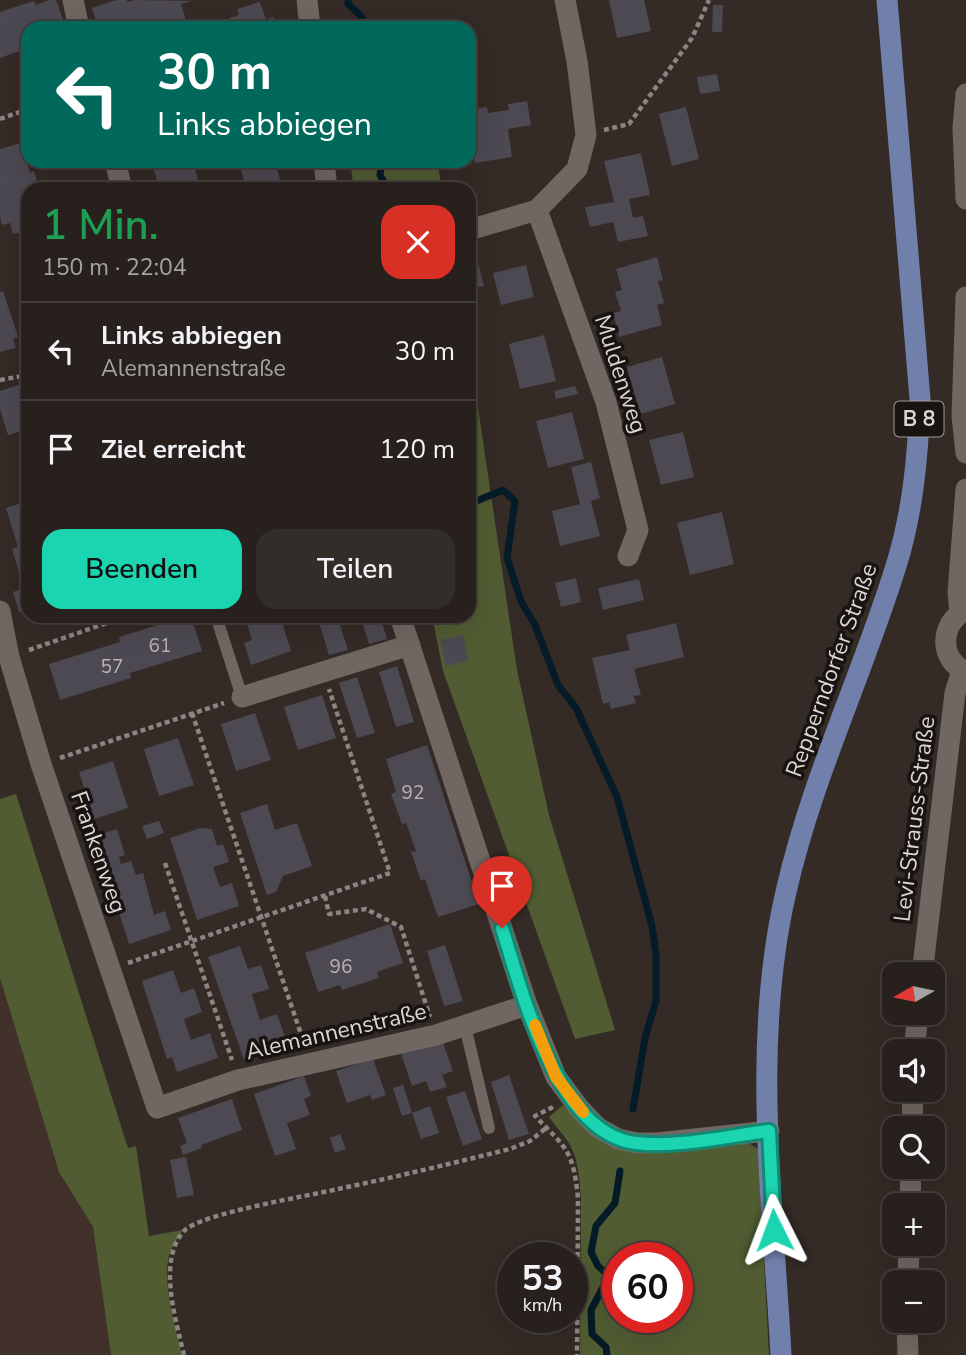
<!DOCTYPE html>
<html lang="de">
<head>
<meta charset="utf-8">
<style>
	:root { --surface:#27201c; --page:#332d29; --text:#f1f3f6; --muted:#a4a3a3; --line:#433e3b; --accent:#1bd5b1 }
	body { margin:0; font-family:"Nunito Sans",sans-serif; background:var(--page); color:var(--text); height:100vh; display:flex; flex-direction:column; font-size:26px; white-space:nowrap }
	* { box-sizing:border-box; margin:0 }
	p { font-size:23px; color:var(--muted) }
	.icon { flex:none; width:38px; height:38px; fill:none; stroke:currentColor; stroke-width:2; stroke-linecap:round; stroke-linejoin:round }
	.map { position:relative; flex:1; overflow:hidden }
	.panel { position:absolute; left:21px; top:182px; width:455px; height:441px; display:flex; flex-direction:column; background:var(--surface); border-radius:21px; box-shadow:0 7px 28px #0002,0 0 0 2px var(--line) }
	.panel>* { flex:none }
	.hud { position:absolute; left:21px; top:21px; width:455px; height:147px; border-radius:21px; box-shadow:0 7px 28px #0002,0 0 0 2px var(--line); background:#00695c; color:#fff; overflow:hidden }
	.needle { width:46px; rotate:261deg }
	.tools { position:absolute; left:882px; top:962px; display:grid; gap:14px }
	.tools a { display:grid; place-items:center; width:63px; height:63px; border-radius:14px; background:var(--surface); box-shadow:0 7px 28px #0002,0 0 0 2px var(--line); font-size:35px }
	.speed { position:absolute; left:497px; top:1242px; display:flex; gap:14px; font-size:35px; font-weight:700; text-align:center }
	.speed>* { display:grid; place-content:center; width:91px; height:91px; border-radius:50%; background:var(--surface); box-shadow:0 7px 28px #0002,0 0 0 2px var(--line); line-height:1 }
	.speed small { font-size:18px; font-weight:400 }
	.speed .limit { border:10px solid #d22; background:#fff; color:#111 }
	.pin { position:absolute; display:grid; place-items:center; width:60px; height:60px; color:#fff; margin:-72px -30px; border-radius:50% 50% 50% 0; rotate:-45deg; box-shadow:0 0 7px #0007 }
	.pin .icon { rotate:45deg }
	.me { position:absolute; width:77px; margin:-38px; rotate:357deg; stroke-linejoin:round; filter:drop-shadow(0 0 5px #0008) }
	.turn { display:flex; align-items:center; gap:24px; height:147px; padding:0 21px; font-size:32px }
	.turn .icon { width:91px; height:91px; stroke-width:2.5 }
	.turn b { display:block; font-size:49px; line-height:60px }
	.round { display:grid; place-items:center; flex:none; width:74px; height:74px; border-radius:21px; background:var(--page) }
	.head { display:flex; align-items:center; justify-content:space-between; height:119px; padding:0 21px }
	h1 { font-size:42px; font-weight:600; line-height:52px; color:#1e9e55 }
	.button { display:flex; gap:14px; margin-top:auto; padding:14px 21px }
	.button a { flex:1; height:80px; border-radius:21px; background:var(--accent); color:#111; font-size:28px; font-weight:600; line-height:80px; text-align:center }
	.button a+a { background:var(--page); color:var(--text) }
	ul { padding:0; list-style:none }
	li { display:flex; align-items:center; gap:21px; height:98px; padding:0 21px; border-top:2px solid var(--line) }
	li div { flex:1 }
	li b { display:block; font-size:26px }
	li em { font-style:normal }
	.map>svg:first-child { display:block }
	.built { fill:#41312a }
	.green { fill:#515c32; fill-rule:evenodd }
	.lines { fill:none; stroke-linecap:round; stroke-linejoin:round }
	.stream { stroke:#051b27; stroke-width:7 }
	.building { fill:#4d4952 }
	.path { stroke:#8d8582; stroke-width:4.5; stroke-dasharray:5 3.5; stroke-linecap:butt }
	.lane { stroke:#716762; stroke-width:12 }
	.street { stroke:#716762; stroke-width:21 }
	.primary { stroke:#7080aa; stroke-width:21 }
	.route-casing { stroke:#128a73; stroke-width:18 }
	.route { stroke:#1bd5b1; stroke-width:12 }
	.slow { stroke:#f59e0b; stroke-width:12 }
	.labels { text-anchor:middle; stroke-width:7; stroke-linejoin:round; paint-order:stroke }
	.number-label { font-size:19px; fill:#b9b3b4 }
	.shield { fill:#181412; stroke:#a29c9a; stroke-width:2 }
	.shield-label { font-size:21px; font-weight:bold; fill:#ddd6d4 }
	.street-label { font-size:23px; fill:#ddd6d4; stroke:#181412 }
</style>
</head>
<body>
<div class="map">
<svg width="966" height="1355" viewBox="0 0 966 1355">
	<rect width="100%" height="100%" fill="#342a26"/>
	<!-- built -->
	<path class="built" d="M0,978l59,194 34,55 18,128h-111z"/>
	<!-- green -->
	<path class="green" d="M350,161h87l5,28h-88z
		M469,347l48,323 32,145 66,215 -40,9 -132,-368 -11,-55h37z
		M16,794l112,354 8,-2 13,90 34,-6c-6,10 -13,19 -15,30 -4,30 7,66 14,95h-71l-18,-128 -34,-55 -59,-194v-179z
		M563,1105l16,16 33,23 132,-4 14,9 11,206h-189l1,-158c-2,-17 -2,-36 -11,-52 -5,-9 -14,-18 -21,-28zM618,1258h59v60h-59z"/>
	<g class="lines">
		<!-- stream -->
		<path class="stream" d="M348,0v4l14,13 3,8 -1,3
			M382,161l-2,14 8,14
			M469,504l34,-14 12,11 -8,57 14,43 14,24 23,60 18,23 41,89 35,129 4,29v46l-11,37 -12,71
			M607,1355l-1,-8 -14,-13 -1,-24 18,-34 -11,-10 -7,-14 5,-26 19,-23 5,-32"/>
	</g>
	<!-- building -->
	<path class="building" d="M50,0h6l10,28h-38v20l-28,10v-46l34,-11 2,4z
		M117,0h10v2l8,-2 57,1 -11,3 6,20 -14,4h-79l-2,-7 4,-1 -4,-12z
		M609,0h35l7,31 -34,7z
		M260,2l6,18 7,-3 4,11h-44l-4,-10 10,-3 -2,-6z
		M713,5h10l-1,27h-10z
		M717,74l3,17 -20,3 -3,-17z
		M527,101l4,24 -23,4 4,28 -37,6 -1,-9 -5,1v-45l18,-3 1,6 21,-3 -1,-6z
		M686,107l13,52 -27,7 -13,-52z
		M21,143l9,30 4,-2 3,9 -5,2 2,6 6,-2 1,3h-13v41l-15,4 -3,-11 -8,2 -2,-8v-68z
		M641,153l9,42 -21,4 4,19 10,-2 5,20 -30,6 -5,-20 -23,5 -5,-20 29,-5 -10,-41z
		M151,161h41l9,28h-41z
		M238,161h36l7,21 -20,7h-14z
		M657,257l6,23 -5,1 6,22 -7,2 5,20 -43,12 -6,-24 8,-2 -6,-19 7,-2 -6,-21z
		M478,263l6,23 -15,3v-23z
		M526,265l8,32 -33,8 -8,-32z
		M3,291l15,46 -5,2 3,9 -16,4v-60z
		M544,335l12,46 -36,8 -11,-45z
		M662,357l13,47 -35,10 -13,-47z
		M28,382v47l-20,6 -8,-26v-18z
		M575,386l3,8 -22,5 -2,-8z
		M572,412l12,47 -36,9 -12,-47z
		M683,432l11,45 -33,8 -12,-45z
		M591,462l9,36 -9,3 9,35 -40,10 -8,-35 28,-7 -9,-37z
		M28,501v109l-9,2 -6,-20 11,-4 -12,-39 6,-2 -12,-39z
		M722,512l12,52 -44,11 -13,-52z
		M576,578l5,24 -20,5 -6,-24z
		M639,579l5,21 -41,10 -5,-22z
		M187,616h4l11,35 -72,22 1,5 -71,22 -11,-36 71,-22 -1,-5z
		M235,616h45l11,35 -40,14 -7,-22 8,-3 -7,-23 -9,3z
		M317,616h20l11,34 -19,5z
		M360,616h20l7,23 -18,5z
		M676,623l8,34 -50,12 7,26 -7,1 2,7 -25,6 -2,-7 -6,2 -11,-46 38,-8 -4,-15z
		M463,635l5,26 -22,5 -6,-26z
		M397,666l17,56 -18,5 -17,-55z
		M357,677l18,56 -18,5 -18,-55z
		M322,695l14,43 -38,12 -14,-43z
		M255,713l16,47 -35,11 -15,-47z
		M178,738l16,47 -35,11 -15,-47z
		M427,745l52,159 -41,13 -13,-38 -4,2 -10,-29 5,-1 -10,-28 -4,1 -11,-30 5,-2 -10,-33z
		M113,761l15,47 -34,11 -15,-47z
		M267,804l8,26 22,-7 15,43 -29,10 -7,16 -9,3 -27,-82z
		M159,821l5,12 -17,6 -5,-13z
		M201,828l11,1 5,17 6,-2 6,18 -16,5 7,20 12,-4 7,23 -42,14 -27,-82z
		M117,829l8,26 -6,2 2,7 10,-3 5,14 7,-2 11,42 11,-4 6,19 -42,14 -26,-81 3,-1 -9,-27z
		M390,924l13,39 -26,9 2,6 -37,12 -2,-5 -22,7 -13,-39z
		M445,945l18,56 -19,5 -17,-55z
		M240,946l8,23 13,-4 8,24 -17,5 8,26 17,-6 11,31 -44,15 -36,-103z
		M173,970l8,23 13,-5 8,24 -18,7 7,21 19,-7 8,25 -41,14 -5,-15 -5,2 -25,-78z
		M441,1037l12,34 -11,4 5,12 -17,5 -4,-11 -14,5 -12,-35z
		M373,1059l13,36 -14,5 -2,-5 -23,8 -11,-32z
		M509,1075l20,59 -20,6 -18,-58z
		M304,1076l7,20 -7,3 6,16 -23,8 9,26 -21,7 -21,-62z
		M403,1085l9,28 -10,3 -9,-28z
		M465,1091l17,48 -19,7 -17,-49z
		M232,1099l10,31 -41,15 1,3 -19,7 -3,-9 7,-3 -9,-25z
		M430,1106l9,27 -18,6 -9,-26z
		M340,1134l6,15 -11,4 -5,-15z
		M186,1157l8,38 -17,3 -7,-38z"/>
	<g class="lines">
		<!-- path -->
		<path class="path" d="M0,119l28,-10
			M604,130l25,-6 63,-86 17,-38
			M0,380l28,-5
			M29,650l98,-34
			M192,713l112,330
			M60,758l164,-55
			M165,863l67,197
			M325,896l4,18 37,-5 35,18 29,90
			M128,963l262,-90 -61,-184
			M553,1107l-18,9c32,33 38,34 43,82l-1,157
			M184,1355c-8,-34 -27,-95 0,-124 17,-18 125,-35 154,-42 58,-12 115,-26 172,-40l20,-8 16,-13"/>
		<!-- lane -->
		<path class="lane" d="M216,616l26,81
			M465,1026l24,102"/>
		<!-- street -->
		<path class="street" d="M73,0l6,28
			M307,0l3,28
			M565,0l12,61 9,74 -9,34 -40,41 69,192 32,128 -10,26
			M966,94l-3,34 3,71
			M115,161l7,28
			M324,161l3,28
			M469,230l68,-20
			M966,297l-4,119 4,37
			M966,610c-27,13 -27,50 0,62
			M0,611l9,46 32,107 116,344 81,-28 198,-45 91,-30
			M960,613l-2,-21 8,-103
			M400,616l127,389 29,72 23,31 18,19 21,12 19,4h20l112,-12
			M242,697l168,-52
			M922,975l33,-282 7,-22
			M914,1052l4,-39
			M912,1129l1,-39
			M910,1206l1,-39
			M908,1283l1,-39
			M907,1321l1,34"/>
		<!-- primary -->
		<path class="primary" d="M781,1355c-8,-152 -30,-314 5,-463 25,-112 76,-216 110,-326 17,-54 22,-110 24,-167l-33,-399"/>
	</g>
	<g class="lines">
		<defs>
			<path id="route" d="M502,928c20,64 55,206 134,215 41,5 92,-7 133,-12l5,99"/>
		</defs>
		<!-- route casing -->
		<use href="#route" class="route-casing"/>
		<!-- route -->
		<use href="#route" class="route"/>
		<!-- slow -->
		<path class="slow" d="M535,1025l21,52 27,35"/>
	</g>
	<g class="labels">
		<!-- number labels -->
		<g class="number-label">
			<text x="160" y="652">61</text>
			<text x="112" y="673">57</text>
			<text x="413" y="799">92</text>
			<text x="341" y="973">96</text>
		</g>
		<!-- shield labels -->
		<rect class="shield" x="894.5" y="401.5" width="49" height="35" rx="5"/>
		<g class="shield-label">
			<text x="919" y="426">B 8</text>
		</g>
		<!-- street labels -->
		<g class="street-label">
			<text transform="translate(621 374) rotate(72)" y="8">Muldenweg</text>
			<text transform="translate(831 670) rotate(-70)" y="8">Repperndorfer Straße</text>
			<text transform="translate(914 819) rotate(-83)" y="8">Levi-Strauss-Straße</text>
			<text transform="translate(99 852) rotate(71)" y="8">Frankenweg</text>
			<text transform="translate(336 1031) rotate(-13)" y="8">Alemannenstraße</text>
		</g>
	</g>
</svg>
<div class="tools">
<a><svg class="needle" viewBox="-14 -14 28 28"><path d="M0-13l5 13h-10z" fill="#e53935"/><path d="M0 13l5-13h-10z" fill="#a4a3a3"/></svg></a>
<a><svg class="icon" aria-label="sound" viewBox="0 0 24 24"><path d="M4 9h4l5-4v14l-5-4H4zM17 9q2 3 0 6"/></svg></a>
<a><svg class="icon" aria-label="search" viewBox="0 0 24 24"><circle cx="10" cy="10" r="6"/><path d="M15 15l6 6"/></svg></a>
<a>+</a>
<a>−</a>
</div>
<div class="speed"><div>53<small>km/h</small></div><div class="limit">60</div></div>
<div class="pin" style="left:502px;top:928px;background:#d93025"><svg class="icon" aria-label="arrive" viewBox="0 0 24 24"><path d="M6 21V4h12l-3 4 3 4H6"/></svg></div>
<svg class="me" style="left:774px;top:1230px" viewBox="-20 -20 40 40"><path d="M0-17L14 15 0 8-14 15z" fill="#1bd5b1" stroke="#fff" stroke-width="4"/></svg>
<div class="hud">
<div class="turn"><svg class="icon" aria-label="left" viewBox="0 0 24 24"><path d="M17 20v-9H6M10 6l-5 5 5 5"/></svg><div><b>30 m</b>Links abbiegen</div></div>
</div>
<section class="panel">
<div class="head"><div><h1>1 Min.</h1><p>150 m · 22:04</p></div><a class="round" style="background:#d93025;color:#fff"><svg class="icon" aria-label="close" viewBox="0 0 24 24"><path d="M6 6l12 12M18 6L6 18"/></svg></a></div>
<ul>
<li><svg class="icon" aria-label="left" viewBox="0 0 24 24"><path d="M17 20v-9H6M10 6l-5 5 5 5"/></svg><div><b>Links abbiegen</b><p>Alemannenstraße</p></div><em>30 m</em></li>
<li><svg class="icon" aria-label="arrive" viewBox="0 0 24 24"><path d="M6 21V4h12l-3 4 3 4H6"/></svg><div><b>Ziel erreicht</b></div><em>120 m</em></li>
</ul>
<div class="button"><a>Beenden</a><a>Teilen</a></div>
</section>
</div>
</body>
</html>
